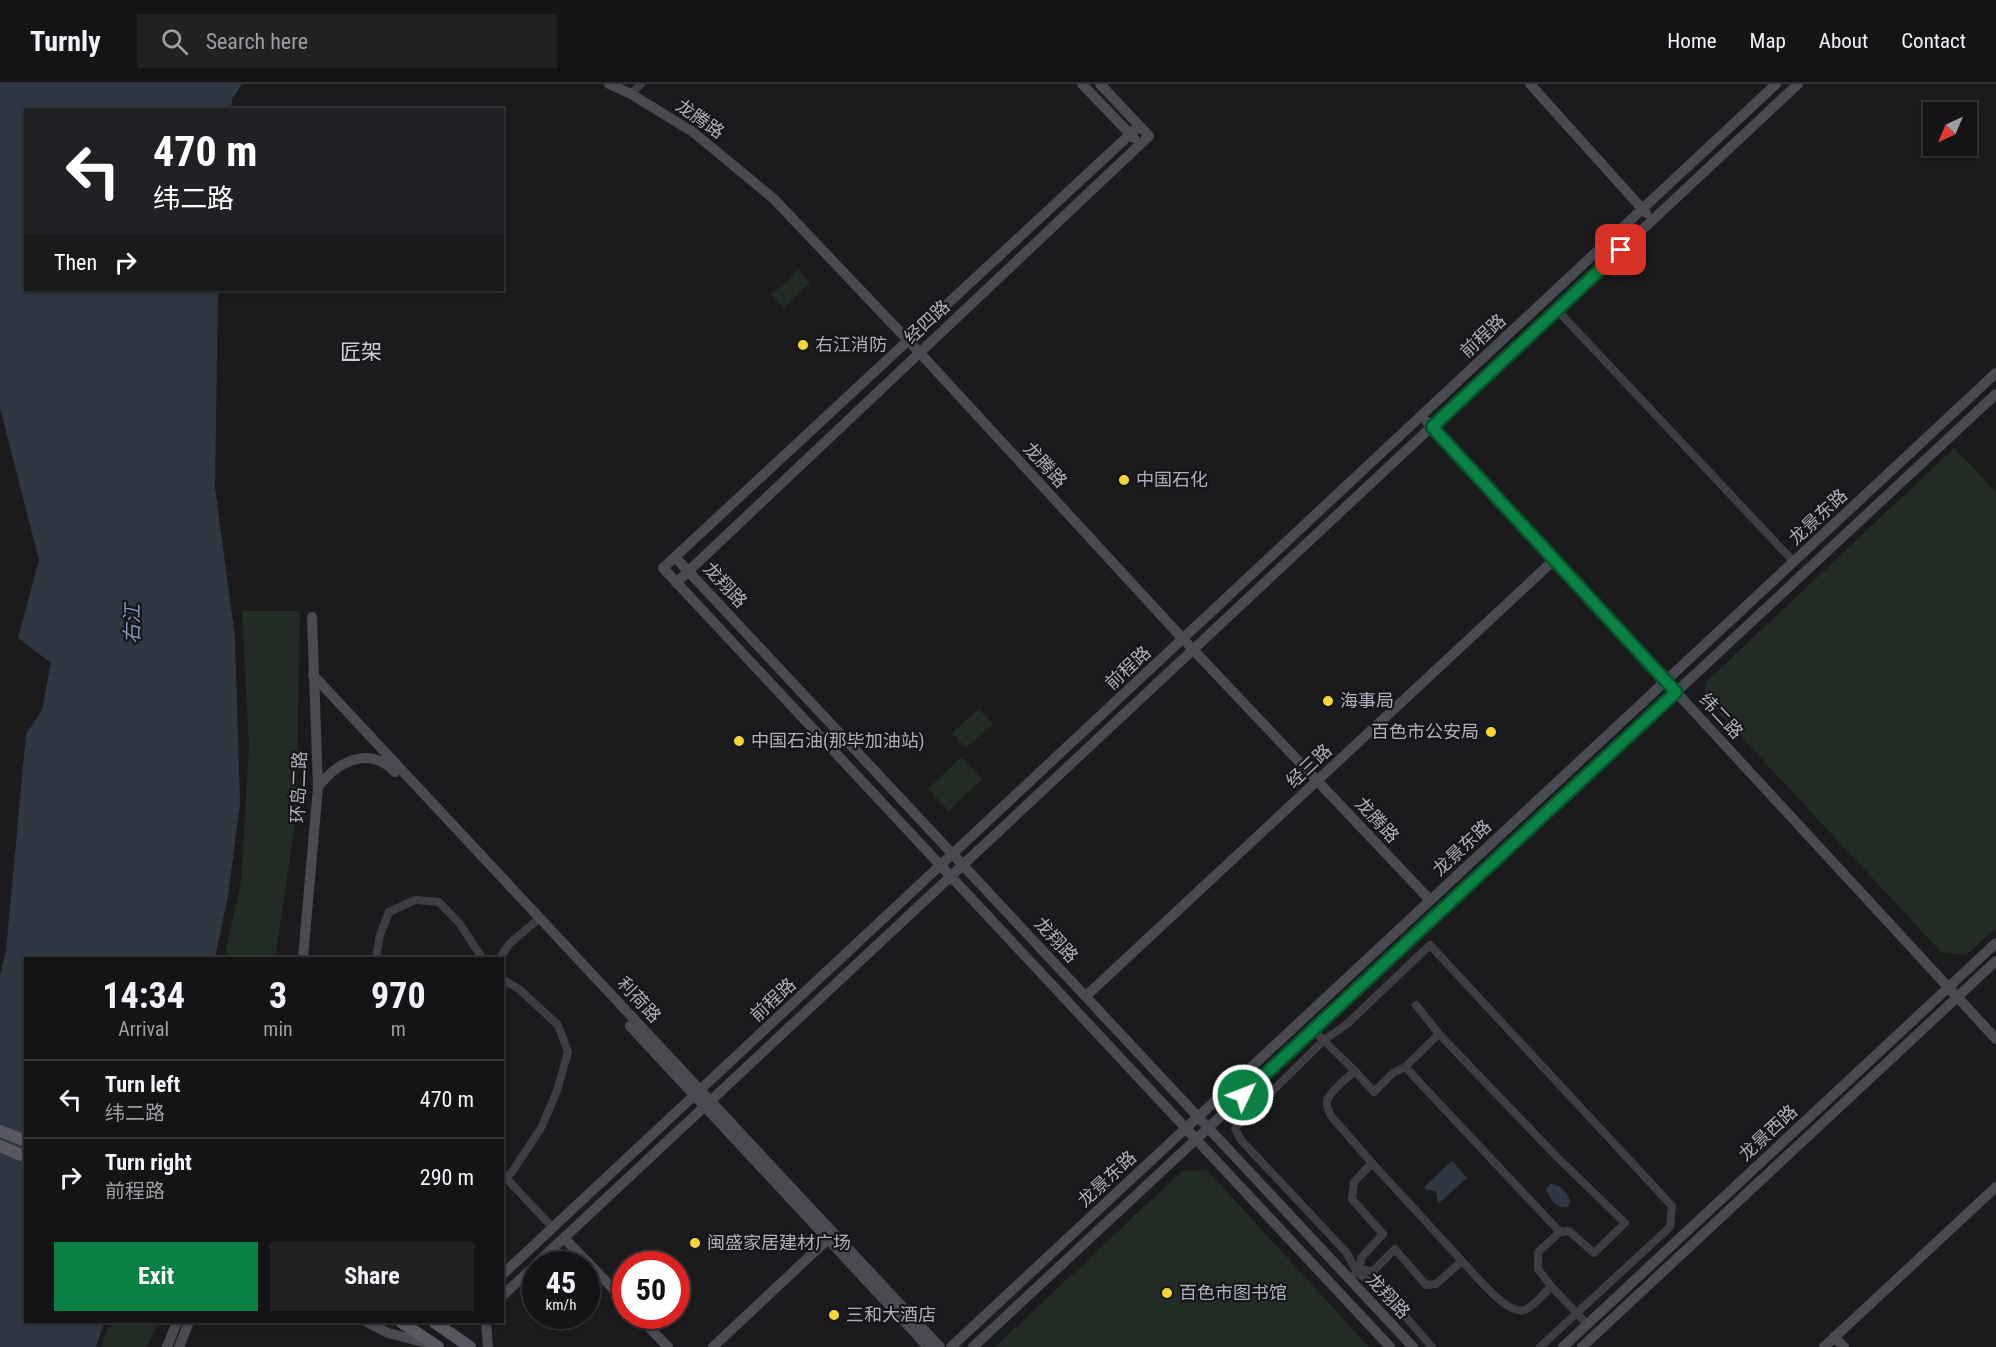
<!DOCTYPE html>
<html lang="en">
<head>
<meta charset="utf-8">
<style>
	:root { --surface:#141416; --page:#212123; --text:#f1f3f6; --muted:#9d9ea1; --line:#333335; --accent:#0b8043 }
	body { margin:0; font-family:"Roboto Condensed","Noto Sans SC",sans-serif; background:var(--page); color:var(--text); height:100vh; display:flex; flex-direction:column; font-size:22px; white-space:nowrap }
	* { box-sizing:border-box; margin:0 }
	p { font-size:20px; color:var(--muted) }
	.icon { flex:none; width:33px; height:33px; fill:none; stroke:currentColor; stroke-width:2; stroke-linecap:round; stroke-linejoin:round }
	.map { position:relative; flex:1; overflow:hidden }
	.drawer { position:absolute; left:24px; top:873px; width:480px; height:366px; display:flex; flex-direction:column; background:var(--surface); border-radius:0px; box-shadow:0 2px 4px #0004,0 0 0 2px var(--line) }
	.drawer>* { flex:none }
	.banner { position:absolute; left:24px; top:24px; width:480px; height:183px; border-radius:0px; box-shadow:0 2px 4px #0004,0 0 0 2px var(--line); background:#202124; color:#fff; overflow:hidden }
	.needle { width:39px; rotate:224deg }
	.fabs { position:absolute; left:1923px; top:18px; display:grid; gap:12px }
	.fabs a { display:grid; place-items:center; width:54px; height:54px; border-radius:0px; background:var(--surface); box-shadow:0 2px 4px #0004,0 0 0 2px var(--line); font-size:30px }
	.speed { position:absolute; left:522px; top:1167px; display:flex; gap:12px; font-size:30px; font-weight:700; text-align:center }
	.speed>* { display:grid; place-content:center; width:78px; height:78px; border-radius:50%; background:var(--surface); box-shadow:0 2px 4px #0004,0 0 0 2px var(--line); line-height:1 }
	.speed small { font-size:15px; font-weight:400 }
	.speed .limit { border:9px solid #d22; background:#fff; color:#111 }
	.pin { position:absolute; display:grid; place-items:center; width:51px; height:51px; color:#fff; margin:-26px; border-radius:12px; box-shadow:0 3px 9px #0006 }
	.me { position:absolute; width:66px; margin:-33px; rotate:47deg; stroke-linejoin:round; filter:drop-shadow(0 0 4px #0008) }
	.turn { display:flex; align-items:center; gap:21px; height:126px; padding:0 30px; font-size:27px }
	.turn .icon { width:78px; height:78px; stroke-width:2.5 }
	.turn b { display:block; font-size:42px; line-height:51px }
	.then { display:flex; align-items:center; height:57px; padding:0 30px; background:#0003; gap:12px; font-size:22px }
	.eta { display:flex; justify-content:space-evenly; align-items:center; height:102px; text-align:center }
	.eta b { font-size:36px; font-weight:700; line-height:42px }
	.action { display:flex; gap:12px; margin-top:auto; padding:12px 30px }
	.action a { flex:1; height:69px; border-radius:0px; background:var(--accent); color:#fff; font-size:24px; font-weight:700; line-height:69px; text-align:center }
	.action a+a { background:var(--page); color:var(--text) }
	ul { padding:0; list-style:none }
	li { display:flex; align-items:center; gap:18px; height:78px; padding:0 30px; border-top:2px solid var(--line) }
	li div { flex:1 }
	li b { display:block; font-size:22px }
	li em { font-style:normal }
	header { display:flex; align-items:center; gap:36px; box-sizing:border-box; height:84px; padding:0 30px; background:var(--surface); border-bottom:2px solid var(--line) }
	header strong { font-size:28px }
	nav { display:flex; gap:33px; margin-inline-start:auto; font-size:21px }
	.search { width:420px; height:54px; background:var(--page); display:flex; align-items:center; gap:15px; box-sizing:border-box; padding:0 21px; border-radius:0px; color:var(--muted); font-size:22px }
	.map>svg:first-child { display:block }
	.green { fill:#222c25 }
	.water { fill:#2f3742 }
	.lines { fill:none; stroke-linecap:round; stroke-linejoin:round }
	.street { stroke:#3d3d44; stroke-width:8 }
	.secondary { stroke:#494a52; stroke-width:10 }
	.primary { stroke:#575861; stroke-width:12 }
	.route-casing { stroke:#07532c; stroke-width:15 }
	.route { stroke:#0b8043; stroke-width:10 }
	.poi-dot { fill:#f9d636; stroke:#161518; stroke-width:2 }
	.labels { text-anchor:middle; stroke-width:4.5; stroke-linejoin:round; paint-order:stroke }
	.street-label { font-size:18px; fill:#adafbd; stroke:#161518 }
	.poi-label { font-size:18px; fill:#adafbd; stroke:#161518; text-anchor:start }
	.water-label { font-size:20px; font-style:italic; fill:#8397b8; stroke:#161518 }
	.quarter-label { font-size:21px; fill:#cecfd9; stroke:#161518 }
</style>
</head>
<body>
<header>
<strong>Turnly</strong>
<div class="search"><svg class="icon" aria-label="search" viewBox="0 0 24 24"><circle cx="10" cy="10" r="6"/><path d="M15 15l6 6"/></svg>Search here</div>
<nav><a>Home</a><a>Map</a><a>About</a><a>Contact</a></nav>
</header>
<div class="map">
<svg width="1996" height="1263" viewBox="0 0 1996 1263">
	<rect width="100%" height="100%" fill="#1b1b1d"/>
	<!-- green -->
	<path class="green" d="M798,186l12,13 -26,25 -13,-13z
		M1954,364l42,44v436l-30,27 -25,-3 -235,-253 -1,-16z
		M242,527h58l-4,207 -21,140h-51l17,-76 8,-136z
		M979,625l14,15 -27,24 -14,-15z
		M961,673l21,22 -33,32 -21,-22z
		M1207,1086l162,177h-374l187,-176z
		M110,1238h48l-11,25h-46z"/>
	<!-- water -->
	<path class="water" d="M0,0h242l-10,15 -1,10 -205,1v180h192l-3,198 20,149 5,166 -12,93 -13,62h-189v364h78l-8,25h-96v-372l6,-24 20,-217 16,-24 9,-47 -33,-25 21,-78 -39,-152z
		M1452,1077l15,17 -28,25 -2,-3v-4l-2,-5 -8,-1 -3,-3z
		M1550,1100c11,0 16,7 20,16l-1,6c-12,4 -19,-6 -23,-17z"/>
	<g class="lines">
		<!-- street -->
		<path class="street" d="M631,10l10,-10
			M1557,226l237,252
			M376,874l4,-23 9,-23 26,-12 24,2 21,22 22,34
			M500,874l9,-14 26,-22
			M502,895l17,10 39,36 10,27 -11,39 -16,37 -29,44 -10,8
			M1416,921l23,29 117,122 69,67 -31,30 -25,-22 -9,1
			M1313,946l42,41c-7,6 -26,21 -28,30 -1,5 2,11 4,15l41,47 -18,19 -2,17 31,35 -22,24 -1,11 -5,5
			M1439,950l-34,33 155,165 -22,20v17l13,17
			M1355,987l19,21 19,-19 12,-6
			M1372,1079l90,98
			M506,1094l47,50
			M1360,1185l13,2 22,-22 31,36 10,-1 26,-23c12,12 47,58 65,48 9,-5 17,-15 24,-23l36,38
			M1432,1263l-45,-52 -30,-23 -11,-20 -105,-112 -6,-12 89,-88 23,-16 83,-79 242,261 -2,21 -130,120"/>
		<!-- secondary -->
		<path class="secondary" d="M609,0l22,10 62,38 81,67 145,153 264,287 247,261
			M1082,0l52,54
			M1530,0l116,129
			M1139,42l-476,442 727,779
			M1427,338l569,617
			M675,473l738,790
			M676,499l473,-447 -49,-52
			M313,591l627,672
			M318,703c20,-26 52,-42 77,-15
			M303,874l15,-171 -6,-170
			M1086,912l468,-436
			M630,942l298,321
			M564,1154l62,64
			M536,1180l1262,-1180
			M502,1191l1274,-1191
			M502,1212l34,-31
			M638,1232l30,31
			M367,1238l21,11 43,11
			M486,1238l2,25
			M1834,1253l10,10
			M167,1263l10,-25
			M179,1263l10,-25
			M713,1263l115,-108
			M951,1263l1045,-974
			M973,1263l1023,-953
			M1563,1263l433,-404
			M1582,1263l414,-386
			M1824,1263l172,-160"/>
		<!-- primary -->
		<path class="primary" d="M0,1047l26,10
			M0,1062l26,11
			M401,1238l37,25
			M434,1238l36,25"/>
	</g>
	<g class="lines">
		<defs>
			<path id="route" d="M1243,1011l433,-403 -244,-265 189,-177"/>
		</defs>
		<!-- route casing -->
		<use href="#route" class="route-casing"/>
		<!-- route -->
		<use href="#route" class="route"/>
	</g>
	<!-- markers -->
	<g class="poi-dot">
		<circle cx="803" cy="261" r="6"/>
		<circle cx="1124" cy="396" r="6"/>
		<circle cx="1328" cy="617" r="6"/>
		<circle cx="1491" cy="648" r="6"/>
		<circle cx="739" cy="657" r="6"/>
		<circle cx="695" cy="1159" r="6"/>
		<circle cx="1167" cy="1209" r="6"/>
		<circle cx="834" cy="1231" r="6"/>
	</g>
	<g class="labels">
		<!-- street labels -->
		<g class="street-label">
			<text transform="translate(700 35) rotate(35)" y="6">龙腾路</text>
			<text transform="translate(927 238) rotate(-43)" y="6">经四路</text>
			<text transform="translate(1483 252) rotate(-43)" y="6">前程路</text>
			<text transform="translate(1045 381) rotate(47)" y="6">龙腾路</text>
			<text transform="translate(1818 433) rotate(-43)" y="6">龙景东路</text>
			<text transform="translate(725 501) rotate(47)" y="6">龙翔路</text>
			<text transform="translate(1128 584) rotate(-43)" y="6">前程路</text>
			<text transform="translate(1721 632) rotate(47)" y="6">纬二路</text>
			<text transform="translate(1309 682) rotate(-43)" y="6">经三路</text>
			<text transform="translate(299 703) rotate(-88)" y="6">环岛二路</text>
			<text transform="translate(1377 736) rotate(47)" y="6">龙腾路</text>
			<text transform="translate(1462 764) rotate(-43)" y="6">龙景东路</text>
			<text transform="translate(1056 856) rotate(47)" y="6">龙翔路</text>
			<text transform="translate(639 916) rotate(47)" y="6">利荷路</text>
			<text transform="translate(773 916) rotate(-43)" y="6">前程路</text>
			<text transform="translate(1768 1049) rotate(-43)" y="6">龙景西路</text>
			<text transform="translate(1107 1095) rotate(-43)" y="6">龙景东路</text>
			<text transform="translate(1388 1212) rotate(47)" y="6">龙翔路</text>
		</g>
		<!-- poi labels -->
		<g class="poi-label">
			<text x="815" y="267">右江消防</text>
			<text x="1136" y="402">中国石化</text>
			<text x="1340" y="623">海事局</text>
			<text x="1479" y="654" text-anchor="end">百色市公安局</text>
			<text x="751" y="663">中国石油(那毕加油站)</text>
			<text x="707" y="1165">闽盛家居建材广场</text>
			<text x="1179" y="1215">百色市图书馆</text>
			<text x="846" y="1237">三和大酒店</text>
		</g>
		<!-- water labels -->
		<g class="water-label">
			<text transform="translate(132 540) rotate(-89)" y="7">右江</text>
		</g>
		<!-- quarter labels -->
		<g class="quarter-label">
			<text x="361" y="275">匠架</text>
		</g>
	</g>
</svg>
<div class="fabs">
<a><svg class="needle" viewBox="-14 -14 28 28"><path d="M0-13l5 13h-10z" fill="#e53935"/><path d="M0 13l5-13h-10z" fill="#9d9ea1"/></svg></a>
</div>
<div class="speed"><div>45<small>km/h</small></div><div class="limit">50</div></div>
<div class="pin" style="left:1621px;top:166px;background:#d93025"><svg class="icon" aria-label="arrive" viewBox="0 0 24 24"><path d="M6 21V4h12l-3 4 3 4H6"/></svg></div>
<svg class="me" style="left:1243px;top:1011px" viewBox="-20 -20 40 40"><circle r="17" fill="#0b8043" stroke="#fff" stroke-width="3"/><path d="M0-11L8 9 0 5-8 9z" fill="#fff"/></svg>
<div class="banner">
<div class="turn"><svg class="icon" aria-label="left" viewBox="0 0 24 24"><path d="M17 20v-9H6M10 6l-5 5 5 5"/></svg><div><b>470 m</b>纬二路</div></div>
<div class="then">Then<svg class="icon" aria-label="right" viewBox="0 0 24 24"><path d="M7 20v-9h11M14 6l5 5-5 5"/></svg></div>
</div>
<section class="drawer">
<div class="eta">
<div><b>14:34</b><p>Arrival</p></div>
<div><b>3</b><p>min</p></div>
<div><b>970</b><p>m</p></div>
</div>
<ul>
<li><svg class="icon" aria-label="left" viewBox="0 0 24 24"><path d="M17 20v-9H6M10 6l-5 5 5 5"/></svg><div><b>Turn left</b><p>纬二路</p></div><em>470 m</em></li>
<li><svg class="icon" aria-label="right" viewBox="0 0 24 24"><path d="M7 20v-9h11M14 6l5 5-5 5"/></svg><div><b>Turn right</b><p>前程路</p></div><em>290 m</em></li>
</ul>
<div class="action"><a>Exit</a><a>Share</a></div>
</section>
</div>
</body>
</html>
